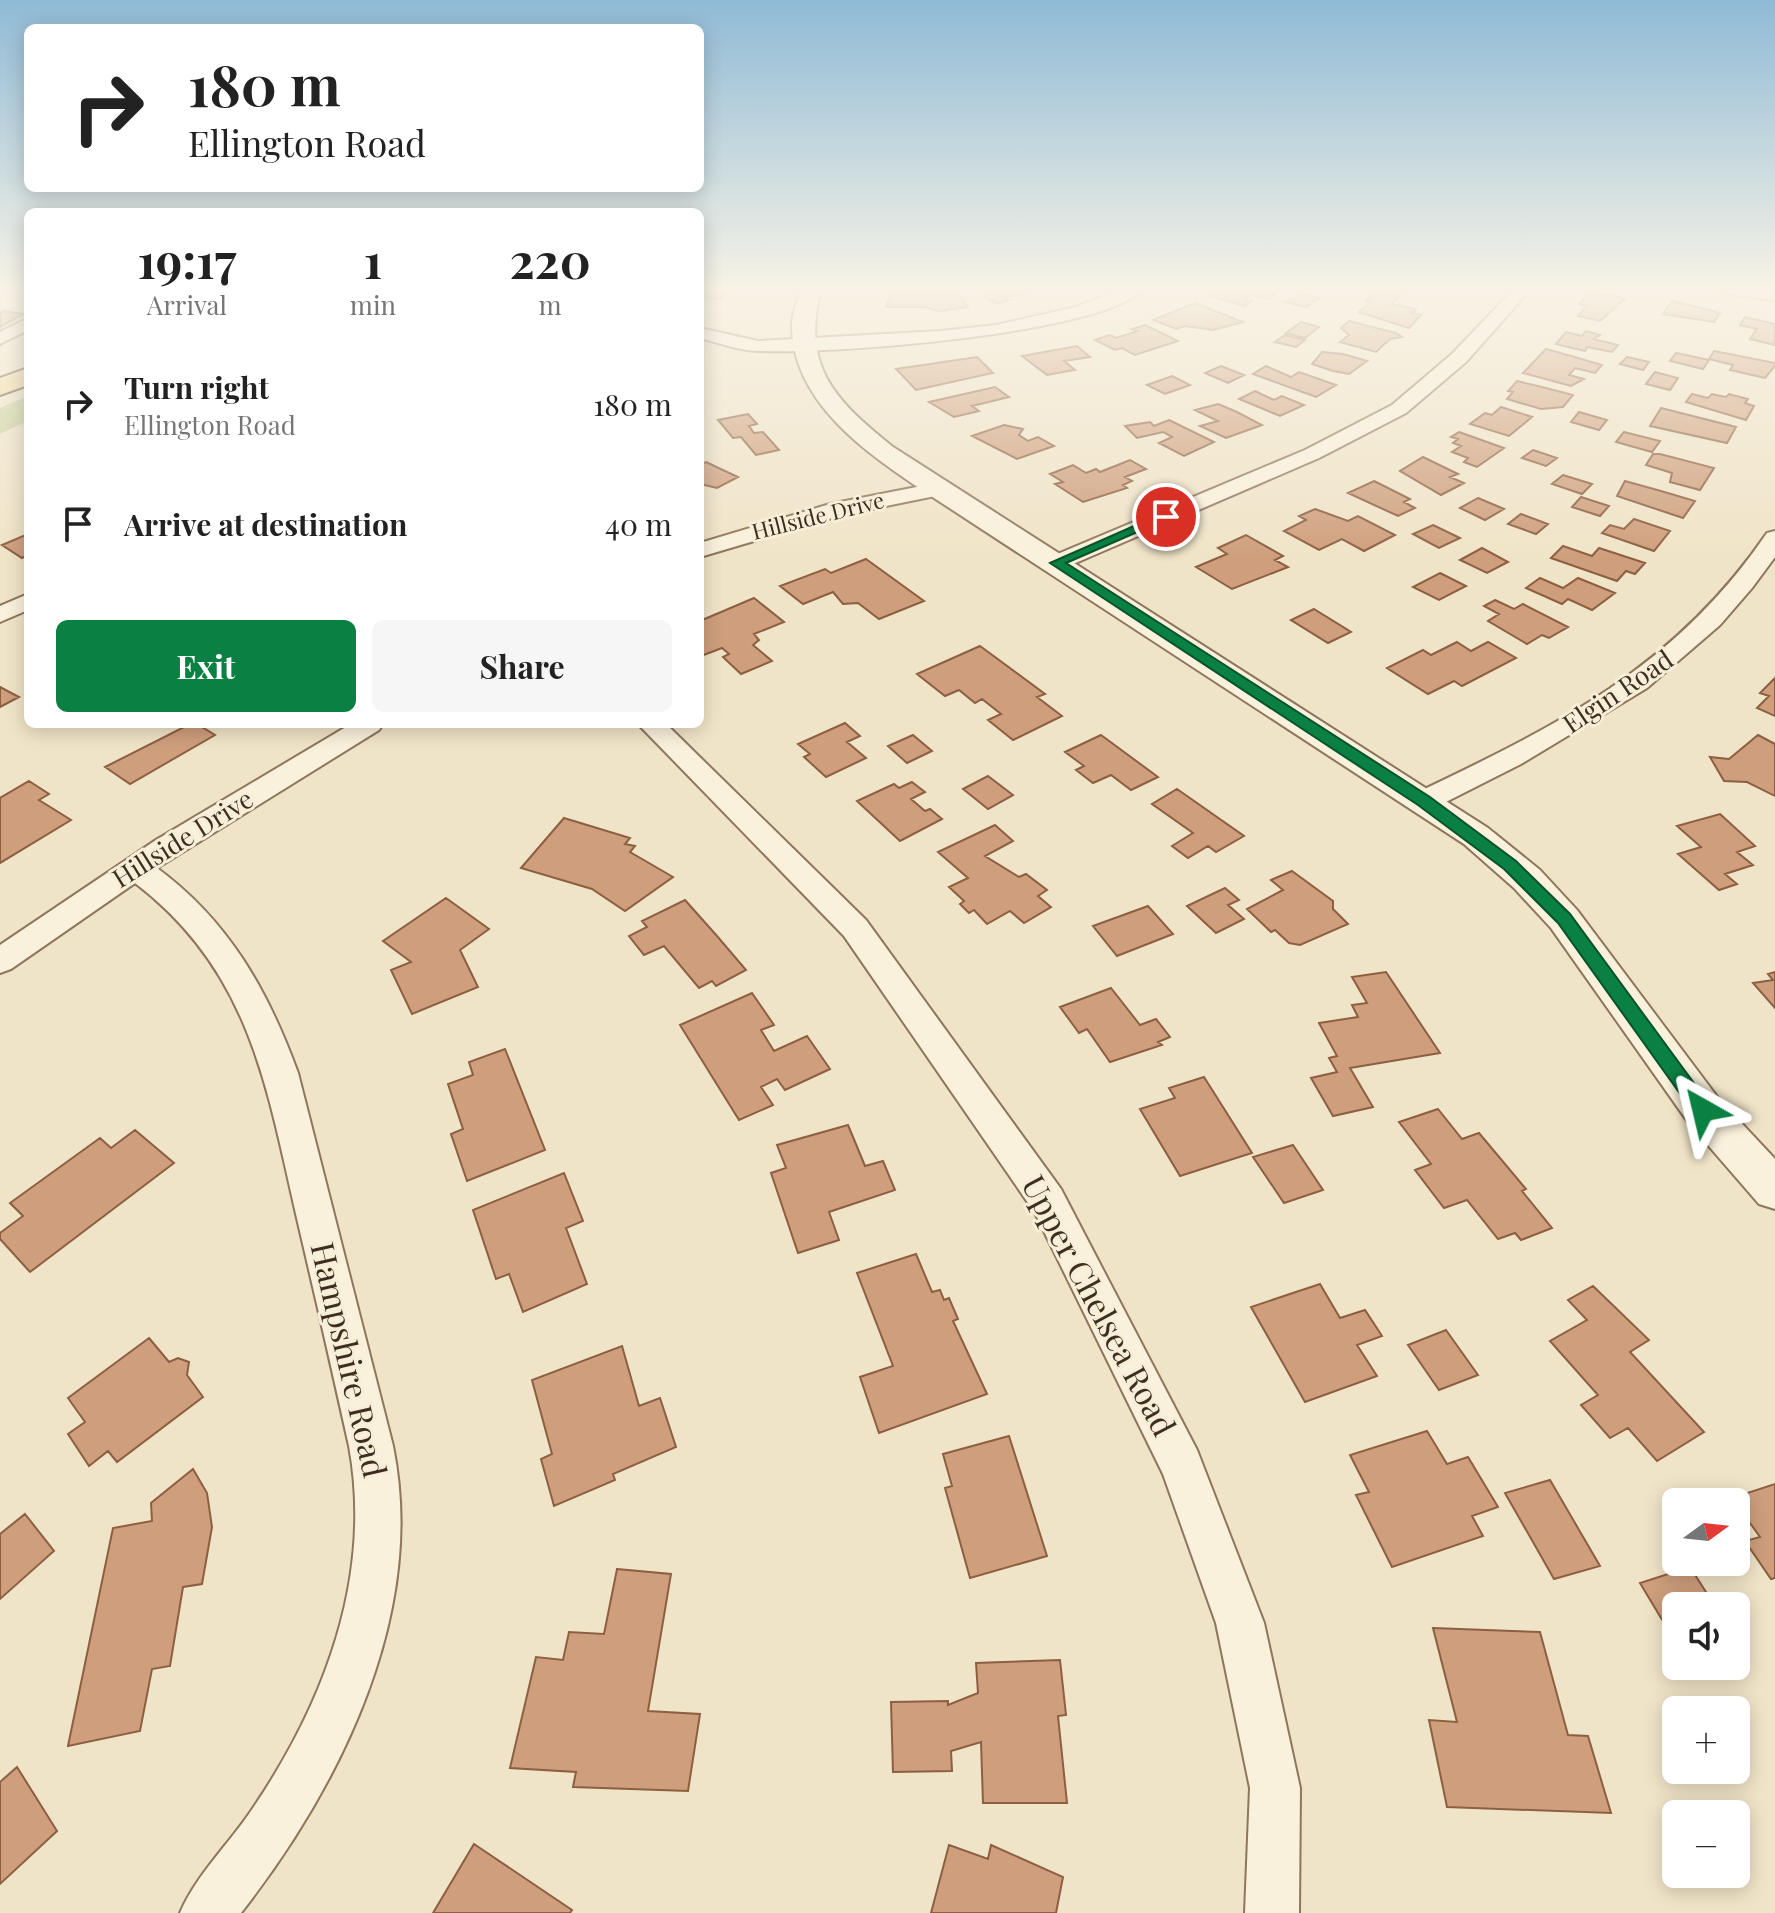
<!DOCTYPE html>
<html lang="en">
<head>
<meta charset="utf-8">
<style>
	:root { --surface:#fff; --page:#f6f6f6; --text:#222; --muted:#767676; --accent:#0b8043 }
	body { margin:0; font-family:"Playfair Display",serif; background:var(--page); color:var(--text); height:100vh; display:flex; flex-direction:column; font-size:30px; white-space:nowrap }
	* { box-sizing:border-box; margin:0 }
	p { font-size:26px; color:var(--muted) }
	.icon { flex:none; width:44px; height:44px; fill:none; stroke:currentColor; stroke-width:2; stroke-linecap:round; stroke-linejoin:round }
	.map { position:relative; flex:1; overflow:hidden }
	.details { position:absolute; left:24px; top:208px; width:680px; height:520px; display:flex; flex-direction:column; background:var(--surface); border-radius:12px; box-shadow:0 4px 20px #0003 }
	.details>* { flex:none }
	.banner { position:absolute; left:24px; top:24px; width:680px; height:168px; border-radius:12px; box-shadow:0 4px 20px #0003; background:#fff; color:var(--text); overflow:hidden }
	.needle { width:52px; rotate:75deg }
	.fabs { position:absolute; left:1662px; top:1488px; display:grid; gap:16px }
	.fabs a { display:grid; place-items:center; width:88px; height:88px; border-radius:12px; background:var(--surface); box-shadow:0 4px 20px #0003; font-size:40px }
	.pin { position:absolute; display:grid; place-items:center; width:68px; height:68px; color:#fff; margin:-34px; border:4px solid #fff; border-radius:50%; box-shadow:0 2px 8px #0007 }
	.me { position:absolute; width:88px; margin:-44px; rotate:323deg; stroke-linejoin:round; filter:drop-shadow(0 0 6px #0008) }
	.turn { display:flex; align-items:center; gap:28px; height:168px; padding:0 32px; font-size:36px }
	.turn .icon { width:104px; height:104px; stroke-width:2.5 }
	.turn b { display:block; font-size:56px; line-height:68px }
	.eta { display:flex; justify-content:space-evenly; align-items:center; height:136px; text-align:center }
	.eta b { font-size:48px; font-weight:700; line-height:56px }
	.cta { display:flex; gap:16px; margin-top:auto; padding:16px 32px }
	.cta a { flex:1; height:92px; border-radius:12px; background:var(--accent); color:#fff; font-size:32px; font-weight:700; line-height:92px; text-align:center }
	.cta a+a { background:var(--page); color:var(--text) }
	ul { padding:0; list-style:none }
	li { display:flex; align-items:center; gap:24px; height:120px; padding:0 32px }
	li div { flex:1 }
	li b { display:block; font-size:30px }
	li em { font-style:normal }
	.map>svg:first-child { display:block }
	.green { fill:#c9cf9b }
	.building { fill:#cf9f7d; stroke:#8d5f41; stroke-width:2 }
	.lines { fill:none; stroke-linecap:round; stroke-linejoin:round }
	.minor-casing { stroke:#8d765c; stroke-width:4 }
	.tertiary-casing { stroke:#8d765c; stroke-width:4 }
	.primary-casing { stroke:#5b4430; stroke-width:4 }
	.minor { fill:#faf1dc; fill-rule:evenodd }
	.tertiary { fill:#faf1dc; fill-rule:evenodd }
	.primary { fill:#f3d9a0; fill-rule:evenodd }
	.route { fill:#0b8043; stroke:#07532c; stroke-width:2 }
	.labels { text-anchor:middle; stroke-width:6; stroke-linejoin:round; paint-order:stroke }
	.far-street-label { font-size:22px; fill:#3d2e20; stroke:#f7eed8 }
	.street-label { font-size:26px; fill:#3d2e20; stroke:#f7eed8 }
	.near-street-label { font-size:32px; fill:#3d2e20; stroke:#f7eed8 }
</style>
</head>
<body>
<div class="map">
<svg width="1775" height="1913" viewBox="0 0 1775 1913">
	<rect width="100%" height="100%" fill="#f0e4c8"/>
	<!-- green -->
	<path class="green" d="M28,396v25l-28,13v-26z"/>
	<!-- building -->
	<path class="building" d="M700,289h29l-8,10 -21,-2z
		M905,289h18l2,3 31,-2 12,17 -29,4 -15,-4h-38l6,-17 15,1z
		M979,289h62l-37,9 5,2 -12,4 -15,-8 7,-2z
		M1222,289h36l18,5 -9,5 -16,-4 -7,4 8,2 -8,5 -34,-10z
		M1380,289l22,5 -11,10 25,5 -4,4 9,2 -12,13 -50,-16 11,-10 -5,-1z
		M1590,291l35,8 -25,22 -22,-5 9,-10 -8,-2z
		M1298,293l21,5 -13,9 -21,-5z
		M1672,301l30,7 18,5 -6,9 -51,-8z
		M1195,303l48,19 -30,8 -28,-4 -9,3 -23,-9z
		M4,311l19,3 -23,13v-14z
		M1745,317l30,7v21l-25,-6 7,-10 -17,-4z
		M1349,321l47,12 6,4 -12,2 -14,13 -36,-10 9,-7 -8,-7z
		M1301,322l18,5 -14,11 -19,-5z
		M1145,325l33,16 -43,14 -13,-7 -7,2 -20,-10 15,-5 6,3 22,-7 -6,-2z
		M1586,331l14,4 -7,4 25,6 -6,7 -25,-5 -2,4 -29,-7 10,-12 16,4z
		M1285,335l20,5 -9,7 -21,-5z
		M1077,346l13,11 -26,4 11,9 -28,5 -25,-19z
		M1546,349l32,9 24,7 -7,8 -20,-5 -6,7 15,4 -13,7 -48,-13z
		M1714,351l61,12v3l-10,12 -35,-8 3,-5 -24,-6z
		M1322,352l21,2 24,7 -18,13 -16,-3 -21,-7z
		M1676,353l33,7 -6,9 -33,-8z
		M977,357l16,16 -77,17 -20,-21z
		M1627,357l22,5 -6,8 -23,-6z
		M1221,366l23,9 -16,8 -23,-10z
		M1266,366l25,11 8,-5 37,13 -20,12 -63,-23z
		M1655,372l23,6 -8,12 -24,-6z
		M1172,376l18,9 -25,9 -18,-9z
		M1517,381l25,6 31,8 -10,12 -22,2 -34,-10 6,-7 -5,-1z
		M995,387l14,10 -37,9 7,5 -25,6 -25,-15z
		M1255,391l19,9 8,-4 22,9 -24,11 -41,-17z
		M1692,394l16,4 4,-4 14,3 3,-3 19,5 -3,4 9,3 -8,14 -60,-18z
		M1218,404l19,8 25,13 -36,13 -26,-12 18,-5 -23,-11z
		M1501,407l31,10 -23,19 -39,-12 15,-11 7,2z
		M1661,408l75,19 -9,16 -77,-17z
		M1579,412l28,8 -8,10 -28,-8z
		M748,414l9,10 -8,2 5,7 9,-1 16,18 -23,5 -15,-18 -8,1 -15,-18z
		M1169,420l45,22 -30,14 -25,-13 13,-6 -9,-5 -26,6 -12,-12 25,-4 4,4z
		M1004,425l19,4 -4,6 9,6 10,-4 16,9 -37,13 -45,-23z
		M1459,432l45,16 -27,19 -13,-5 4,-4 -16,-6 9,-6 -8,-3 5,-4 -7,-2z
		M1624,432l36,9 -8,11 -36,-10z
		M1533,450l24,8 -11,8 -24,-8z
		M1653,454h7l54,14 -14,22 -30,-8 2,-9 -26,-8z
		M1423,457l35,17 -8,3 14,6 -23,12 -41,-24z
		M1130,460l16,9 -21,8 7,4 -9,4 4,3 -44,14 -28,-18 8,-2 -13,-8 23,-9 13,8 10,-4 4,3z
		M706,462l32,15 -21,11 -17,-4v-19z
		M1563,475l29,9 -10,10 -30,-10z
		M1374,481l36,18 -6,3 11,6 -17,8 -50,-23z
		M1625,481l36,10 34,10 -12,17 -66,-22z
		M1581,497l28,9 -9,10 -28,-9z
		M1478,498l26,11 -19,11 -25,-12z
		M1315,509l33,12 10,-5 37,19 -31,16 -22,-12 -23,11 -35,-19 22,-11 -7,-4z
		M1521,514l27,10 -12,10 -28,-10z
		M1634,519l36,12 -16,20 -52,-18 8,-8 14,4z
		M1433,525l27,13 -21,10 -26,-14z
		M28,534v21l-6,3 -20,-13z
		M1246,535l37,21 -8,4 13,7 -56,22 -36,-22 31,-13 -9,-6z
		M1563,546l29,10 7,-8 46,15 -10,11 -9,-3 -9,10 -66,-23z
		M1482,548l26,14 -21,11 -27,-13z
		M866,559l58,42 -45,18 -21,-16 -15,1 -10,-12 -30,12 -23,-18 45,-17 6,4z
		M1440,573l26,13 -27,14 -26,-13z
		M1540,578l23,10 15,-10 37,15 -23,17 -24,-11 -6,5 -36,-16z
		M754,598l30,24 -30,12 5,6 -6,5 19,16 -31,13 -18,-17 6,-3 -7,-6 -21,8 -1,-35z
		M1495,600l19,9 9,-5 45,23 -19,11 -7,-3 -15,9 -39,-23 11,-7 -15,-8z
		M1314,609l37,23 -23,11 -37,-23z
		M1457,642l14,9 17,-9 28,16 -54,28 -8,-5 -26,13 -41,-26 36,-18 8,5z
		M980,646l65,48 -8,3 25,19 -49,24 -25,-20 13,-6 -19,-15 -7,4 -16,-13 -14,6 -28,-22z
		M1775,678v38l-18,-8 12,-12 -9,-3z
		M0,687l19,10 -19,10z
		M845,723l15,13 -13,6 19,16 -40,19 -22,-20 6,-3 -12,-10z
		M190,724h7l18,11 -85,49 -25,-17z
		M913,735l19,16 -25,12 -19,-17z
		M1101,735l57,42 -27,13 -20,-15 -18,8 -17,-13 8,-4 -19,-14z
		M1758,735l17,9v52l-28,-14 -23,-1 -14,-24 19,2z
		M988,776l25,19 -25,14 -25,-20z
		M29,781l20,13 -10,6 32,20 -71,43v-65z
		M912,782l13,10 -14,7 14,12 5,-2 12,10 -42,22 -43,-40 37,-17 5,4z
		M1177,789l67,47 -28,16 -8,-6 -20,12 -16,-12 21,-13 -41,-29z
		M1720,814l35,32 -18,6 16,13 -28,9 12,10 -18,6 -41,-36 23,-7 -24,-21z
		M564,818l66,20 -5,6 10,2 -5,6 43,25 -48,34 -33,-22 -71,-21z
		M995,825l18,16 -28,15 34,21 7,-3 21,16 -9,6 13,11 -27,16 -14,-12 -23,13 -13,-14 -5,3 -9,-9 4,-3 -15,-14 19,-9 -30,-26z
		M1292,871l41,30v8l15,15 -48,21 -11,-2 -14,-13 -4,2 -24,-23 36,-19 -12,-10z
		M1225,888l14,12 -11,5 16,14 -28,14 -29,-27z
		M446,898l43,31 -29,21 18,37 -66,27 -21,-44 20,-8 -28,-21z
		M685,900l32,36 29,34 -30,16 -4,-5 -13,7 -35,-42 -20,9 -15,-19 18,-9 -5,-6z
		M1148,906l25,28 -56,22 -24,-30z
		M1386,972l54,81 -90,15 23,39 -40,9 -22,-38 26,-6 -8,-14 8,-2 -18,-33 39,-6 -6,-12 15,-2 -15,-26z
		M1775,972v36l-22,-25 20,-3 -5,-6z
		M1111,988l29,37 16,-6 14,18 -12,5 4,3 -52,17 -23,-33 -8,4 -19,-26z
		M752,993l22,32 -13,5 13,21 33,-15 23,33 -45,21 -8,-11 -16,8 12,18 -34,15 -59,-95z
		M505,1049l40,101 -78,31 -16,-47 12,-5 -15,-45 25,-9 -4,-13z
		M1204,1077l48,76 -72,23 -40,-67 35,-11 -6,-10z
		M1438,1109l24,30 17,-6 47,56 -4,2 30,37 -31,12 -6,-7 -17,6 -31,-39 -23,8 -29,-38 16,-6 -32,-42z
		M848,1125l17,41 18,-5 12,29 -66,22 10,28 -41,13 -27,-80 15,-5 -9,-23z
		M135,1130l39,33 -144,109 -30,-33v-6l23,-17 -13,-13 90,-65 11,10z
		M1293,1145l30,45 -39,13 -31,-46z
		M564,1173l19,48 -17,7 21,56 -64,28 -14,-38 -13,5 -23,-69z
		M916,1254l16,38 8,-2 4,10 5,-2 9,21 -5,2 34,73 -108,39 -19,-56 33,-11 -36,-93z
		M1320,1284l20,34 25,-8 17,26 -25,9 20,31 -72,26 -54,-95z
		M1593,1286l56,54 -19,12 74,80 -47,29 -29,-33 -18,10 -29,-33 17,-10 -48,-54 37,-21 -19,-20z
		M1446,1330l32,45 -39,15 -31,-45z
		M149,1338l20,24 9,-4 11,4 -2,13 16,22 -86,65 -9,-11 -19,15 -21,-32 17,-12 -17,-24z
		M622,1346l17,60 21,-8 16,49 -63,27 2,6 -61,26 -13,-47 11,-5 -20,-74z
		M1427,1431l20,33 21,-7 30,50 -26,9 11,20 -91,31 -36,-72 13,-3 -19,-37z
		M1009,1436l38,120 -77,22 -25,-90 7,-2 -9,-32z
		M193,1469l14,24 5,34 -10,57 -19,3 -13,79 -18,3 -12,62 -72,15 45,-218 39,-7 -1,-18z
		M1550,1480l50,86 -46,13 -49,-86z
		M1775,1484v94l-4,1 -26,-38 15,-4 -28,-39z
		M25,1514l29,37 -54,48v-65z
		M1690,1567l25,39h-39v37l-36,-60z
		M617,1569l54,5 -23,137 52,3 -12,77 -115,-4 3,-15 -66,-4 26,-111 27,3 6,-28 35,2z
		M1433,1628l107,4 28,103 20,1 23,77 -164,-6 -18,-87 28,2z
		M1060,1660l6,55 -8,1 9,87h-84l-2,-61 -30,9 1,20 -59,1 -2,-70 57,-1v4l30,-12 -2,-30z
		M17,1767l40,64 -57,53v-102z
		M474,1844l98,66 -2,3h-137z
		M949,1845l39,14 3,-14 72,32 -7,36h-125z"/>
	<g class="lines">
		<defs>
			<path id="minor" d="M1121,289h23c-45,46 -314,65 -384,62 -20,0 -41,-8 -60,-13v-10l58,13 182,-10 56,-6 80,-18z
				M1514,289h17l-65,73 -60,51 -87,45 -255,110h-16l-4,-5 4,-5 257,-108 87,-45 60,-51z
				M1720,289l55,1v10l-47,-6z
				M28,318v12l-28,14v-12z
				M937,483l8,1 3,5 -3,5 -103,21 -142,42v-14l130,-39z
				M1775,531v26l-23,31 -32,37 -73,63 -126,76 -87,44h-20l-4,-7 4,-7c143,-68 261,-126 353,-261z
				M28,594v16l-28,12v-16z
				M351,724h32l-4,6 -222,138c72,53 111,123 141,205l95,373c34,166 -52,339 -152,467h-61c16,-38 50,-70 73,-105 72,-106 120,-233 96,-362 -17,-77 -35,-155 -53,-232 -30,-131 -47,-244 -161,-331l-124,86 -11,4v-28l156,-105z
				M638,724h28l200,196 195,269 136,261 67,173 36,165 -1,125h-54l5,-125 -34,-165 -53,-149 -128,-261 -191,-277z"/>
			<path id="tertiary" d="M801,289h20c-20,79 14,111 72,158l595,381 52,42 37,40 141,188 57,61v50l-16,-5 -71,-82 -137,-194 -37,-40 -50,-44 -536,-350c-58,-39 -136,-90 -136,-169 0,-11 6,-24 9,-36z"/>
			<path id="primary" d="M28,368v17l-28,10v-17z"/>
		</defs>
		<!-- minor casing -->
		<use href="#minor" class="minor-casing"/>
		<!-- tertiary casing -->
		<use href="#tertiary" class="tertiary-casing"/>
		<!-- primary casing -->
		<use href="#primary" class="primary-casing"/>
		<!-- minor -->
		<use href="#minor" class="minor"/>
		<!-- tertiary -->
		<use href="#tertiary" class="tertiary"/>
		<!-- primary -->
		<use href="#primary" class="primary"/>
	</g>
	<!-- sky -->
	<linearGradient id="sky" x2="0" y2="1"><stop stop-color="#8fbad6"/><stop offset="0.52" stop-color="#f8f3e6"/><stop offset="1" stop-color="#f8f3e6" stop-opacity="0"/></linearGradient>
	<rect width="1775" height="557" fill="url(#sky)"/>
	<!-- route -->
	<path class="route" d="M1161,514l11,3 -106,46 364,234 86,64 54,53 140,191 3,5 -3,6h-14l-138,-193 -54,-54 -86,-64 -368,-242z"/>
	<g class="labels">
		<!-- far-street labels -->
		<g class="far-street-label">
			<text transform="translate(818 516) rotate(-14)" y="8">Hillside Drive</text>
		</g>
		<!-- street labels -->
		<g class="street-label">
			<text transform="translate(1618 692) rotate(-34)" y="9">Elgin Road</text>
			<text transform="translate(183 839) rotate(-32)" y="9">Hillside Drive</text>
		</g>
		<!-- near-street labels -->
		<g class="near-street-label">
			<text transform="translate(1098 1306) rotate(62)" y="11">Upper Chelsea Road</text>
			<text transform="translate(348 1360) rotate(77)" y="11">Hampshire Road</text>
		</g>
	</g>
</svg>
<div class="fabs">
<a><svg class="needle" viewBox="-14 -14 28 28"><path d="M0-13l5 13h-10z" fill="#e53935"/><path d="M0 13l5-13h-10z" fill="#767676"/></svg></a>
<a><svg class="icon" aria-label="sound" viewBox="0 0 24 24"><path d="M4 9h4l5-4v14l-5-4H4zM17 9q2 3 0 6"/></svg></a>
<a>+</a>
<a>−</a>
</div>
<div class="pin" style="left:1166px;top:517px;background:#d93025"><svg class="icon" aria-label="arrive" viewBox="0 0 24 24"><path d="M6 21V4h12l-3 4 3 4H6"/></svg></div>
<svg class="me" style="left:1703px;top:1110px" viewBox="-20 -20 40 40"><path d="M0-17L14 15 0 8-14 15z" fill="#0b8043" stroke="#fff" stroke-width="4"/></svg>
<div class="banner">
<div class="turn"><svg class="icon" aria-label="right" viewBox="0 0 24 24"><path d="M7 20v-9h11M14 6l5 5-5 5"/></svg><div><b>180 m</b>Ellington Road</div></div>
</div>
<section class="details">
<div class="eta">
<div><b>19:17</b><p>Arrival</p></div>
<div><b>1</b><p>min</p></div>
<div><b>220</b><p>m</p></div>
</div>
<ul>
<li><svg class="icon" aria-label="right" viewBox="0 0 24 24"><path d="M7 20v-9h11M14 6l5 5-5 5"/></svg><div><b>Turn right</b><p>Ellington Road</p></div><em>180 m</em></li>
<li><svg class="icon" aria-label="arrive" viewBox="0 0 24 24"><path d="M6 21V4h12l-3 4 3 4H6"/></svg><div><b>Arrive at destination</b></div><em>40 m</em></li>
</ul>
<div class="cta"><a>Exit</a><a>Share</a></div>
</section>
</div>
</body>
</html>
